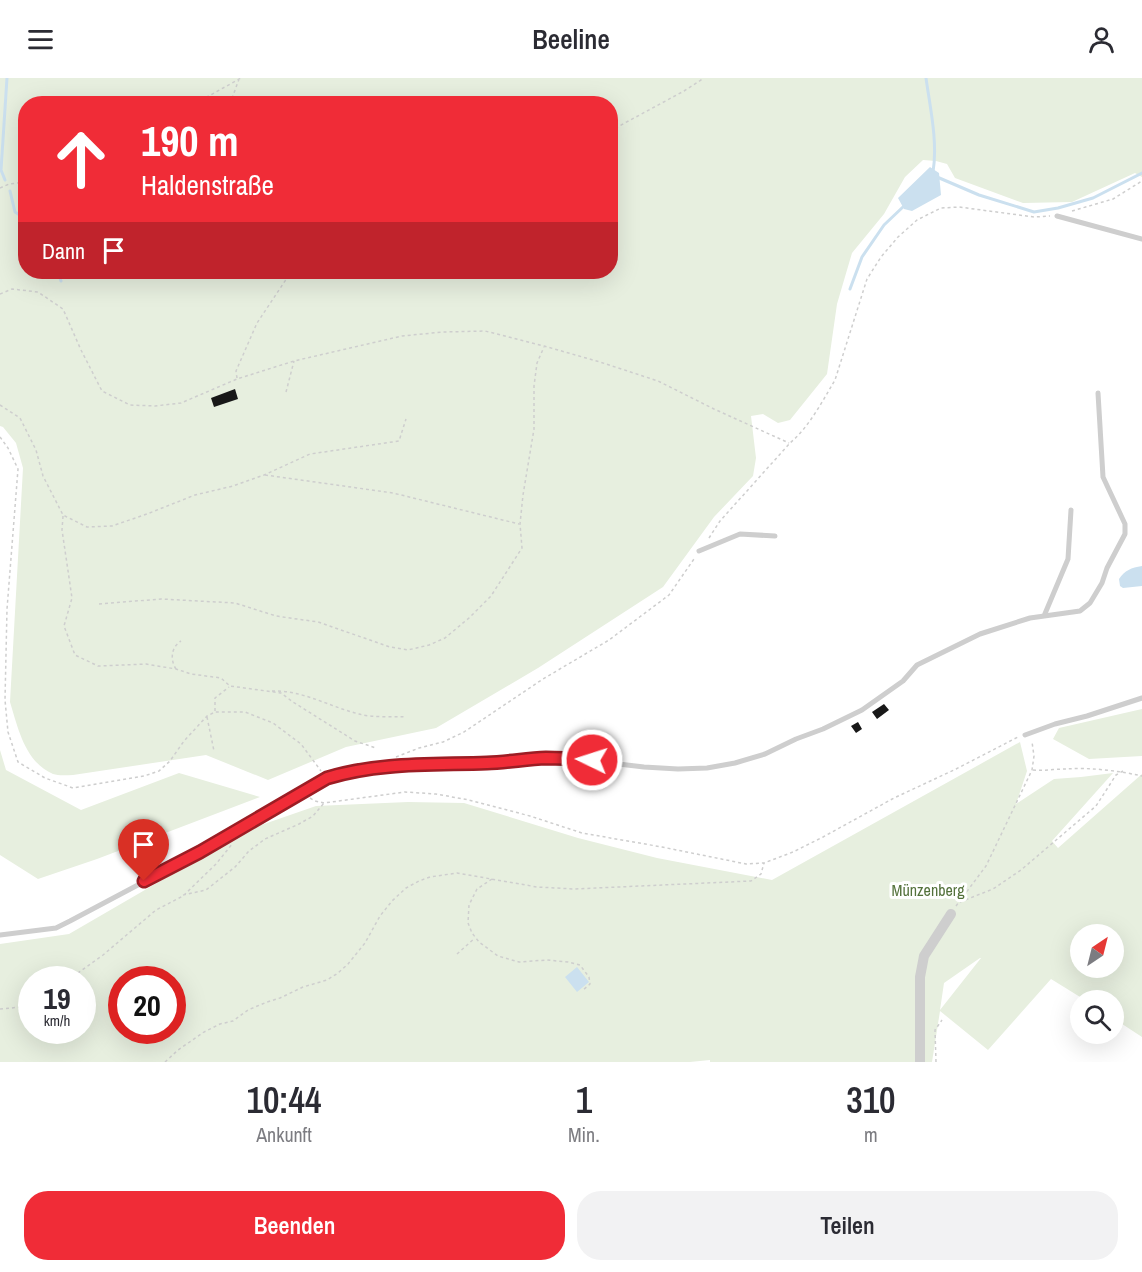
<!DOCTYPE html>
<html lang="de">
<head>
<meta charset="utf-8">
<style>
	:root { --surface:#fff; --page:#f2f2f3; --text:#2b2b33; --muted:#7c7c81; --accent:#f02c37 }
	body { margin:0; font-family:"Archivo Narrow",sans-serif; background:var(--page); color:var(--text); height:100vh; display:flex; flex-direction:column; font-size:22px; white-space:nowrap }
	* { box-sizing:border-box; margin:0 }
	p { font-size:20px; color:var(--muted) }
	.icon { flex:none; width:33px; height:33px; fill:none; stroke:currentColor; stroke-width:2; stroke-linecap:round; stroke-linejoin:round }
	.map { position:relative; height:984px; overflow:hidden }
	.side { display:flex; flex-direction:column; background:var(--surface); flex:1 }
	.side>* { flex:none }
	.hud { position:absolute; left:18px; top:18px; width:600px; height:183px; border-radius:24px; box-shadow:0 6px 24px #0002; background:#f02c37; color:#fff; overflow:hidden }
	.needle { width:39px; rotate:35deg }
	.fabs { position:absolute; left:1070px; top:846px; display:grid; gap:12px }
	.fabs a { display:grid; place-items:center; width:54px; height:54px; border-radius:50%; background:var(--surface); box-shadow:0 6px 24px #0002; font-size:30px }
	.speed { position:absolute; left:18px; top:888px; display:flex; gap:12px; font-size:30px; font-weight:700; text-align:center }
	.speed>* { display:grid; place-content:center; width:78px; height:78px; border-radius:50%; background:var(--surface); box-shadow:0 6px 24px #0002; line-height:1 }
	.speed small { font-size:15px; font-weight:400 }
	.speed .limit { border:9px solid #d22; background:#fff; color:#111 }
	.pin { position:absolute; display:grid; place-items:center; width:51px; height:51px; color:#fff; margin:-62px -26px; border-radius:50% 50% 50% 0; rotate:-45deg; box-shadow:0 0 6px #0007 }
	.pin .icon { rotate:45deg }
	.me { position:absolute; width:66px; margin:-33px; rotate:274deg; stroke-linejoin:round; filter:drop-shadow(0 0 4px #0008) }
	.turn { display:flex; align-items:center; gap:21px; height:126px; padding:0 24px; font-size:27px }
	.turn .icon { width:78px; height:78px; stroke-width:2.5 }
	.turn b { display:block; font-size:42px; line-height:51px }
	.then { display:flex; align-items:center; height:57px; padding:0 24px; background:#0003; gap:12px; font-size:22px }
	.eta { display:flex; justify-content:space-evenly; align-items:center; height:102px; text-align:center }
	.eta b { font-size:36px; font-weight:600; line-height:42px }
	.cta { display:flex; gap:12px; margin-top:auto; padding:12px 24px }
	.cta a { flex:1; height:69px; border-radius:24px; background:var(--accent); color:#fff; font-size:24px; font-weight:600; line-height:69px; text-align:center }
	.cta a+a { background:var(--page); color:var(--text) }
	header { display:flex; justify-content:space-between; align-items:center; height:78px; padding:0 24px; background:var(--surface); font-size:27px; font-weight:600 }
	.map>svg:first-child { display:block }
	.green { fill:#e7efdf; fill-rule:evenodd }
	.water { fill:#cbe0ef }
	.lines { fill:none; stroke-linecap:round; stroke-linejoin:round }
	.stream { stroke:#cbe0ef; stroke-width:3 }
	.building { fill:#181818 }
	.path { stroke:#cecece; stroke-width:1.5; stroke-dasharray:3 3; stroke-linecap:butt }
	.lane { stroke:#cecece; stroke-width:5 }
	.street { stroke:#cecece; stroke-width:10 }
	.route-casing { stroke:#9c1d24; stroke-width:15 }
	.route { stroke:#f02c37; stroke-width:10 }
	.labels { text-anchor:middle; stroke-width:6; stroke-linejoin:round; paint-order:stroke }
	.park-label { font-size:16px; fill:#53713b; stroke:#fff }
</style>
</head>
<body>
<header><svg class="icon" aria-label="menu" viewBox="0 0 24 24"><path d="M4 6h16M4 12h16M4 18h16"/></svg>Beeline<svg class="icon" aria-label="person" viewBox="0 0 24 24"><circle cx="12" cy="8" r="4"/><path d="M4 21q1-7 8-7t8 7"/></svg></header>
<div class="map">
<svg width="1142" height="984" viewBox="0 0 1142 984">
	<rect width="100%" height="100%" fill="#fff"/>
	<!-- green -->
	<path class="green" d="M0,0h1142v99l-7,-4 -63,29 -49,1 -68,-25 -8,-14 -11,-3 -13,-1 -18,17 -21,37 -32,39 -15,51 -10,70 -37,46 -12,3 -15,-9 -12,2 5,42 -3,18 -39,41 -51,70 -125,81 -102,60 -90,19 -78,33 -62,-25 -133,20c-6,0 -14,1 -20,-1 -28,-12 -35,-46 -43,-72l13,-234 -7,-25 -13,-16 -3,-1zM26,26h584v168h-584z
		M1142,631v47l-53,3 -36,-20 6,-11z
		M1020,664l7,29 -11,33 38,-25 27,-2 32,-4 -61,68 6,7 84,-74v263l-29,-19v-18h-28l-34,-21 -63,71 -48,-39 -8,51h-222v-2l-20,2h-690v-118l69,-10 181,-105 66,-23 92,-4 56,1 114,35 79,20 115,22zM1080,856h33v34h-33zM980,880h1l-41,52 4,-27zM32,902h50v50h-50zM122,902h50v50h-50z
		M0,672l6,20 75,40 98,-37 81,24 -163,62 -59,20 -38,-24z"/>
	<!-- water -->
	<path class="water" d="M930,89l9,6 2,22 -29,16 -8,-2 -6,-11z
		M1142,488v20l-19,2 -3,-2 -1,-7c6,-9 12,-11 23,-13z
		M577,889l12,15 -12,10 -12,-15z"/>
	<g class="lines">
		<!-- stream -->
		<path class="stream" d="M926,0c4,29 12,64 7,94
			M937,99l42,18 55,17 24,-4 35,-10 49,-25
			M5,102l-4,-10 6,-92
			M10,113l5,21 11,7
			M58,194l3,9
			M850,211l12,-32 22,-32 20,-19"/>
	</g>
	<!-- building -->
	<path class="building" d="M235,311l3,10 -24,8 -3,-9z
		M884,626l5,6 -12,9 -5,-7z
		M858,644l4,7 -6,4 -5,-7z"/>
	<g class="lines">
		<!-- path -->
		<path class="path" d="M183,26l24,-7 34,-19
			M230,26l9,-25
			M610,53l74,-40 20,-13
			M0,110l9,-4 17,-2
			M1072,133l41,-12 29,-18
			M0,216l12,-5 26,3 25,17 18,41 21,41 28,14 25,1 26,-3 56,-24 57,-18 108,-25 41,-4 42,-1 59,15 56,16 58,19 56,28 75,34
			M237,300l-1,-7 21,-48 34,-51
			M286,314l8,-31
			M0,327l20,13 16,32 7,26 20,39 24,12 25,-1 35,-12 48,-19 38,-9 31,-11 46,-21 89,-13 7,-22
			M0,359l8,11 10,21 -11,140 -2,91 3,32 10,30 27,16 28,10 71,-12 15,-5 11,-10 14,-20 23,-25 8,-4h30l28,11 28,21 20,27
			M265,397l128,18 126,31
			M63,438l-1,14 10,68 -8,28 11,29 23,11 48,-2 30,5 15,5 30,4 9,8 51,7 12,9 62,39 21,7
			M709,460l11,-17 70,-78c19,-16 32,-41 45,-63l32,-101 14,-22 17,-20 19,-17 24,-12 18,-1 75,10 16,-1
			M99,526l62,-5 74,4 41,13 42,6 72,25 18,3 21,-5 16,-7 24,-20 22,-22 31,-48 -2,-24 3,-29 11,-66v-43l3,-23 7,-16
			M176,591c-6,-9 -5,-22 5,-28
			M272,613c31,-1 58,16 87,23 14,4 32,2 47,3
			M215,633v-13l14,-11
			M207,639l7,34
			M396,679l23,-9 24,-6 21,-10 79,-53 66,-39 60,-45 25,-36
			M1033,692c11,1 22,-1 33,-1 23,-2 54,2 76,7
			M310,720l5,3 9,2 81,-11 31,2 33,6 61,16 52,17 80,14 84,17 18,-1 29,-11 30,-15 71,-39 62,-29 62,-32
			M492,801l-15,10 -8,16 -1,18 4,10 7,9 19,14 21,6 28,-2 21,2 12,3 9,12 1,7 -8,7
			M183,817l23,-5 29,-23 14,-16 16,-12 34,-15 14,-8 11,-13
			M960,824l33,-13 28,-19 75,-64 20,-31 7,-4
			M956,828l30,-40 46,-96 2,-14 -2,-14
			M457,876l18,-16
			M68,902l35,-25 53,-45 27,-14 33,-32 17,-21
			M0,931l32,-3
			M165,984l13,-12 26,-18 16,-8 13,-3 15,-11 19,-8 13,-4 23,-11 24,-7 11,-7 10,-9 17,-21 15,-27 12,-15 14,-13 13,-7 11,-4 27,-4 80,14 37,2 177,-8 10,-7 3,-11
			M936,984l-1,-32 7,-10"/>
		<!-- lane -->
		<path class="lane" d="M1057,138l85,23
			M699,473l41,-17 35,2
			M1044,538l24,-57 3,-49
			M1025,657l30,-11 32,-8 55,-18
			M0,857l56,-7 14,-7 130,-69 127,-74 17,-5 26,-5 39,-3 94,-3 43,-4 30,1 68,8 34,2 29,-1 28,-5 30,-9 31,-15 27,-10 39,-19 41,-29 14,-16 63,-31 50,-16 50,-7 10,-8 12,-20 5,-15 18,-34v-10l-22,-47 -5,-84"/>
		<!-- street -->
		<path class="street" d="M920,984v-85l4,-21 27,-42"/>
	</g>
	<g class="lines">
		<defs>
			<path id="route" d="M144,803l56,-29 127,-74c52,-16 106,-13 160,-15 20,-1 40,-4 59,-5 16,0 31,1 46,2"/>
		</defs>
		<!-- route casing -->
		<use href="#route" class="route-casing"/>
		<!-- route -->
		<use href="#route" class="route"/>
	</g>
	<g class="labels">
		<!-- park labels -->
		<g class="park-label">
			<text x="928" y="818">Münzenberg</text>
		</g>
	</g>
</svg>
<div class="fabs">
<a><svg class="needle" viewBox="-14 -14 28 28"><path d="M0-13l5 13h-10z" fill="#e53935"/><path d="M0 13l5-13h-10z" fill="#7c7c81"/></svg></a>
<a><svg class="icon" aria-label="search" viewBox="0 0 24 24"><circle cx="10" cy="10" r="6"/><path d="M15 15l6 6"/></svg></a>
</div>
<div class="speed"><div>19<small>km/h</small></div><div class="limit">20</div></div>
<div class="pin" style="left:144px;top:803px;background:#d93025"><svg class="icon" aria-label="arrive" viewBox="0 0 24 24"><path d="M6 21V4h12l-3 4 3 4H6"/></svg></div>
<svg class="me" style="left:592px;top:682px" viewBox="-20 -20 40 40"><circle r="17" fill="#f02c37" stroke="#fff" stroke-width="3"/><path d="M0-11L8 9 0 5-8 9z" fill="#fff"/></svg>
<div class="hud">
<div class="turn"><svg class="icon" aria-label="ahead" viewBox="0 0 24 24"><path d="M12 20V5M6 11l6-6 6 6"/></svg><div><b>190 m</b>Haldenstraße</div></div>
<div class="then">Dann<svg class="icon" aria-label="arrive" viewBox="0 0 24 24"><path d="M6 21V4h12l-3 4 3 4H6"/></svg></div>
</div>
</div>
<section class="side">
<div class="eta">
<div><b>10:44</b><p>Ankunft</p></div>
<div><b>1</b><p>Min.</p></div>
<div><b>310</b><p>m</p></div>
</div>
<div class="cta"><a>Beenden</a><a>Teilen</a></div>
</section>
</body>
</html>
